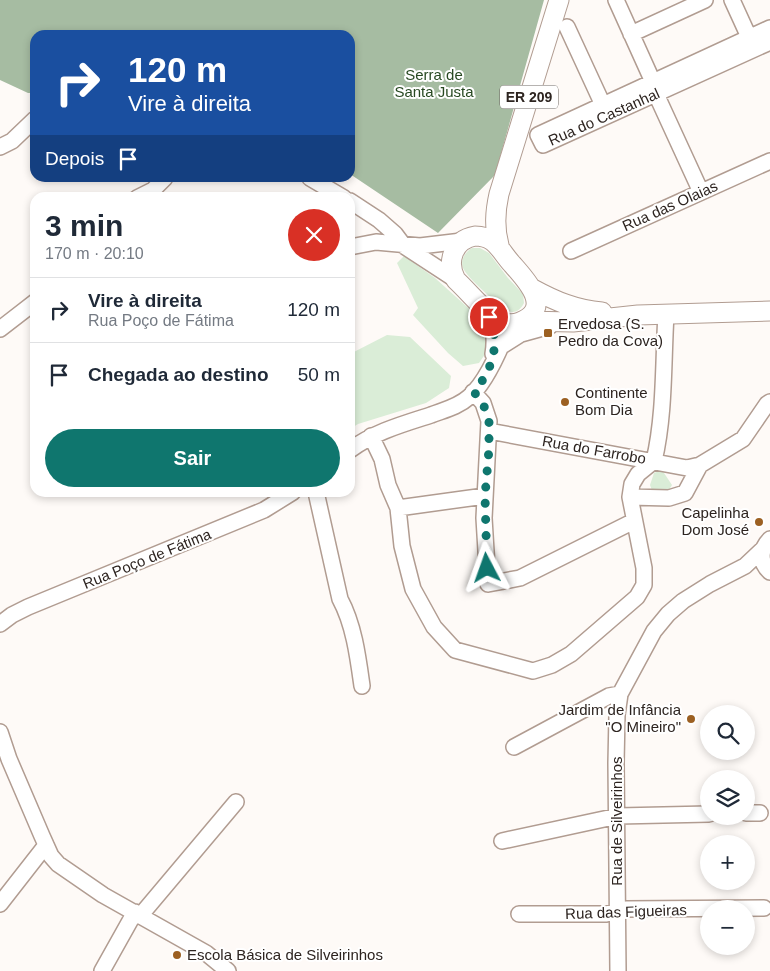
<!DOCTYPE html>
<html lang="pt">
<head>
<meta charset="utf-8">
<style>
	:root { --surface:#fff; --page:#f6f6f7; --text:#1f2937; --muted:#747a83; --line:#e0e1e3; --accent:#0f766e }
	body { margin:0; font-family:Arial,sans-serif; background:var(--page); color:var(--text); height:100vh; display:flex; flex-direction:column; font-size:19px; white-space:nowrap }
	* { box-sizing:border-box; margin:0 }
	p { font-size:16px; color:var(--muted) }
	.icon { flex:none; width:28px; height:28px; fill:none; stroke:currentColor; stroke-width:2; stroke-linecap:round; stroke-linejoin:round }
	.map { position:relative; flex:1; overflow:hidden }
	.side { position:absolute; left:30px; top:192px; width:325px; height:305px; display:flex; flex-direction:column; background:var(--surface); border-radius:15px; box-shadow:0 2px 8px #0003 }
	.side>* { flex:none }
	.hud { position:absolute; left:30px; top:30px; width:325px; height:152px; border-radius:15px; box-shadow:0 2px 8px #0003; background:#1a4fa0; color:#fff; overflow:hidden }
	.tools { position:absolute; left:700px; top:705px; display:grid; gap:10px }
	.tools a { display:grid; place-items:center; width:55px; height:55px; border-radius:50%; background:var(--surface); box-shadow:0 2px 8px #0003; font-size:25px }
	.pin { position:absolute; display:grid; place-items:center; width:42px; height:42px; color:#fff; margin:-21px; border:2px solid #fff; border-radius:50%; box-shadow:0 1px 5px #0007 }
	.me { position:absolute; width:55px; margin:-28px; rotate:356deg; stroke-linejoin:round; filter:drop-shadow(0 0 4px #0008) }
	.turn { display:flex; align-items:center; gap:18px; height:105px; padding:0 15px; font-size:22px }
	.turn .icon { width:65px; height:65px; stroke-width:2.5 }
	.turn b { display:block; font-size:35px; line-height:42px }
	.then { display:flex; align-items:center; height:48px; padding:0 15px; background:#0003; gap:10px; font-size:19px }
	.round { display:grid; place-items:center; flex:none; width:52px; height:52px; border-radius:26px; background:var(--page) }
	.overview { display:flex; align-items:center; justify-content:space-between; height:85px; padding:0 15px }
	h1 { font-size:30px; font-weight:700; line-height:38px }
	.primary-button { display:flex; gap:10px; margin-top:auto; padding:10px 15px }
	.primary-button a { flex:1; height:58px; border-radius:30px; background:var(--accent); color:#fff; font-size:20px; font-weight:700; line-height:58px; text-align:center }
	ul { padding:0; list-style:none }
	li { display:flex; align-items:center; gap:15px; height:65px; padding:0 15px; border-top:1px solid var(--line) }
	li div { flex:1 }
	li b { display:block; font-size:19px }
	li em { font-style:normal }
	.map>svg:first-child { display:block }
	.green { fill:#daedd7 }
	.forest { fill:#a6bca2 }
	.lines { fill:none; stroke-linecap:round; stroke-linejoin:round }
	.minor-casing { stroke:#b19c91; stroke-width:18 }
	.major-casing { stroke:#b19c91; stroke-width:21 }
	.minor { stroke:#fff; stroke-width:15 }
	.major { stroke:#fff; stroke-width:19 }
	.route { stroke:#0f766e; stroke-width:9; stroke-dasharray:0 16.2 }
	.poi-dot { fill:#9c6022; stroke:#fff; stroke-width:2 }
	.labels { text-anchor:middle; stroke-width:4; stroke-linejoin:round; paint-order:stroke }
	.shield { fill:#fff; stroke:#6c6663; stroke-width:1 }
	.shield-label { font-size:14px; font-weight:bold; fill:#2d2420 }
	.park-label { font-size:15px; fill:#284922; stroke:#fff }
	.street-label { font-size:15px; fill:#2d2420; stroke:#fff }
	.poi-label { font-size:15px; fill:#2d2420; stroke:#fff; text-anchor:start }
</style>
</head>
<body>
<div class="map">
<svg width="770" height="971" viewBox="0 0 770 971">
	<rect width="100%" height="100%" fill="#fefaf7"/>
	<!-- green -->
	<path class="green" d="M472,248h8l9,5 19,25 15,16 1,9c-5,10 -12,11 -20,6 -9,-8 -37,-31 -41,-41 -3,-8 2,-16 9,-20z
		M404,256l31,22 40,36 15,18v15l-11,16 -16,3 -15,-13 -35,-38 5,-7 -21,-45z
		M387,335l23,2 41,39 -2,12 -23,15 -68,21 -8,5v-75z
		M662,470l10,15 -5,8h-14l-3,-8 4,-12z"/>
	<!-- forest -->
	<path class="forest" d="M0,0h544l-49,175 -57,58 -88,-59v-139h-315v58h-7l-28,-13z"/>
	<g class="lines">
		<defs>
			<path id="minor" d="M616,0l37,82
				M732,0l21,46
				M567,27l36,78
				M770,28l-232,107 5,10 227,-103
				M631,34l74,-34
				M656,94l45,98
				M0,147l12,-6 23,-22
				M310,178l34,20
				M137,198l16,-8 12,-12
				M350,201l29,19 16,14 9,12 52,34
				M350,247l26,-5 44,4 42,-5
				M571,251l199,-90
				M486,309c7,18 10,26 7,45
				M0,329l35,-27
				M502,346l19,-12 29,-8
				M473,392l10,11 6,18 -5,97 4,66 32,-6 114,-57
				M489,431l198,37 13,-3 43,-26 24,-35 3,-2
				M371,436l11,23 6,26 10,23 4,38 11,43 21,38 21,23 78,21 19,-6 19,-11 66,-57 7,-12v-17l-14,-71 2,-13 6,-10 16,-13c11,-47 9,-98 12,-147
				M350,450c24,-18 53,-26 81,-35 13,-5 27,-8 38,-18 17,-14 33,-52 41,-73
				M316,492l24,107c14,26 18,58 22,87
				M630,497l39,1 16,-5 15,-28
				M398,508l87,-12
				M770,539c-10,10 -11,23 0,33
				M0,624l12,-9 16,-8 236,-97 29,-18
				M0,732l9,27 33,77 9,20 7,8 45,31 103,58 22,18
				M514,747l95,-51 11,-2
				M746,813h14
				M502,841l116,-25 91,-2
				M0,904l46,-59
				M519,914h87l20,-5 138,-1
				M140,916l96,-114
				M102,971l33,-59
				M618,971l-2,-208 1,-48 3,-21 34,-63 14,-17 15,-13 27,-17 35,-18 18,-17"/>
			<path id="major" d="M475,236c21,0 25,15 37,28 14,16 42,44 8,58 -7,3 -16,2 -22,-2 -13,-8 -30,-29 -42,-40 -10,-18 -3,-40 19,-44z
				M499,245c-5,-18 -4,-33 0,-51l60,-194
				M533,289c22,12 43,21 69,23
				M523,321l50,1 65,-7 132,-4"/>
		</defs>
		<!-- minor casing -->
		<use href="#minor" class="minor-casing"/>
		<!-- major casing -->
		<use href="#major" class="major-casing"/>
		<!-- minor -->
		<use href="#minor" class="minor"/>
		<!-- major -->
		<use href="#major" class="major"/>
	</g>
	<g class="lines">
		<!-- route -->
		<path class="route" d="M487,568l-2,-72 4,-47v-27l-6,-19 -9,-11c18,-22 27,-47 15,-75"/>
	</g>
	<!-- markers -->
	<g class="poi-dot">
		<rect x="543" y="328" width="10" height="10" rx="2.5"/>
		<circle cx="565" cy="402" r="5"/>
		<circle cx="759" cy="522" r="5"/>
		<circle cx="691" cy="719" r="5"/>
		<circle cx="177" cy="955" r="5"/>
	</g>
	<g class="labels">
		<!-- shield labels -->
		<rect class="shield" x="500" y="85.5" width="58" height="23" rx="4"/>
		<g class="shield-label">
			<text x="529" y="102">ER 209</text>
		</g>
		<!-- park labels -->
		<g class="park-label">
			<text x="434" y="80">Serra de<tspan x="434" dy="17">Santa Justa</tspan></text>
		</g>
		<!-- street labels -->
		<g class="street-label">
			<text transform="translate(604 117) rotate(-24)" y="5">Rua do Castanhal</text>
			<text transform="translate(670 206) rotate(-24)" y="5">Rua das Olaias</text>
			<text transform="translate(594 450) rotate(10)" y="5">Rua do Farrobo</text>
			<text transform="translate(147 559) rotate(-22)" y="5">Rua Poço de Fátima</text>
			<text transform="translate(617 821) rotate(-90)" y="5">Rua de Silveirinhos</text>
			<text transform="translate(626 912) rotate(-2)" y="5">Rua das Figueiras</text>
		</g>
		<!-- poi labels -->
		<g class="poi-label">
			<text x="558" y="329">Ervedosa (S.<tspan x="558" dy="17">Pedro da Cova)</tspan></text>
			<text x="575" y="398">Continente<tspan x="575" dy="17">Bom Dia</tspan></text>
			<text x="749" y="518" text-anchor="end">Capelinha<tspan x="749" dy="17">Dom José</tspan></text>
			<text x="681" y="715" text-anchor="end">Jardim de Infância<tspan x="681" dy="17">"O Mineiro"</tspan></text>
			<text x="187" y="960">Escola Básica de Silveirinhos</text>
		</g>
	</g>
</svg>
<div class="tools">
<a><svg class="icon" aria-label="search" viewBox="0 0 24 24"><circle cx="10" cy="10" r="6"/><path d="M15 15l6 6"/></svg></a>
<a><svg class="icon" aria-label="layers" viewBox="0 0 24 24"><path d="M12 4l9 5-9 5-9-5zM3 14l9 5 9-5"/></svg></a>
<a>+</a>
<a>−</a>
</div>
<div class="pin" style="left:489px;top:317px;background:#d93025"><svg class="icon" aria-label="arrive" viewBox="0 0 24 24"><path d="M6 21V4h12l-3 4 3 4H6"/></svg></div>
<svg class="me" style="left:487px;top:568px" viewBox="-20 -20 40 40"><path d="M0-17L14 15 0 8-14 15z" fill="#0f766e" stroke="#fff" stroke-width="4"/></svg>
<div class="hud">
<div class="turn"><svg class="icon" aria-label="right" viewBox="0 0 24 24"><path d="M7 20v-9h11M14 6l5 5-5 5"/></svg><div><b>120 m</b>Vire à direita</div></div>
<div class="then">Depois<svg class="icon" aria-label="arrive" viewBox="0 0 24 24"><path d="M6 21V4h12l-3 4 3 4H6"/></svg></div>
</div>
<section class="side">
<div class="overview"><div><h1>3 min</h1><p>170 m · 20:10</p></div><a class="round" style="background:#d93025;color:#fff"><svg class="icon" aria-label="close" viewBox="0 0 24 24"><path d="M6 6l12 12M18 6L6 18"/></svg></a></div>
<ul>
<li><svg class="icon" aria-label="right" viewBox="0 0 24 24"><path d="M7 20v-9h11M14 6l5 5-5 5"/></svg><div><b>Vire à direita</b><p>Rua Poço de Fátima</p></div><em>120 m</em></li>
<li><svg class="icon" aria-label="arrive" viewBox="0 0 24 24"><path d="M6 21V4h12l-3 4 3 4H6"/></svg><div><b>Chegada ao destino</b></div><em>50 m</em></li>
</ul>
<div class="primary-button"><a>Sair</a></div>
</section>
</div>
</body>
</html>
